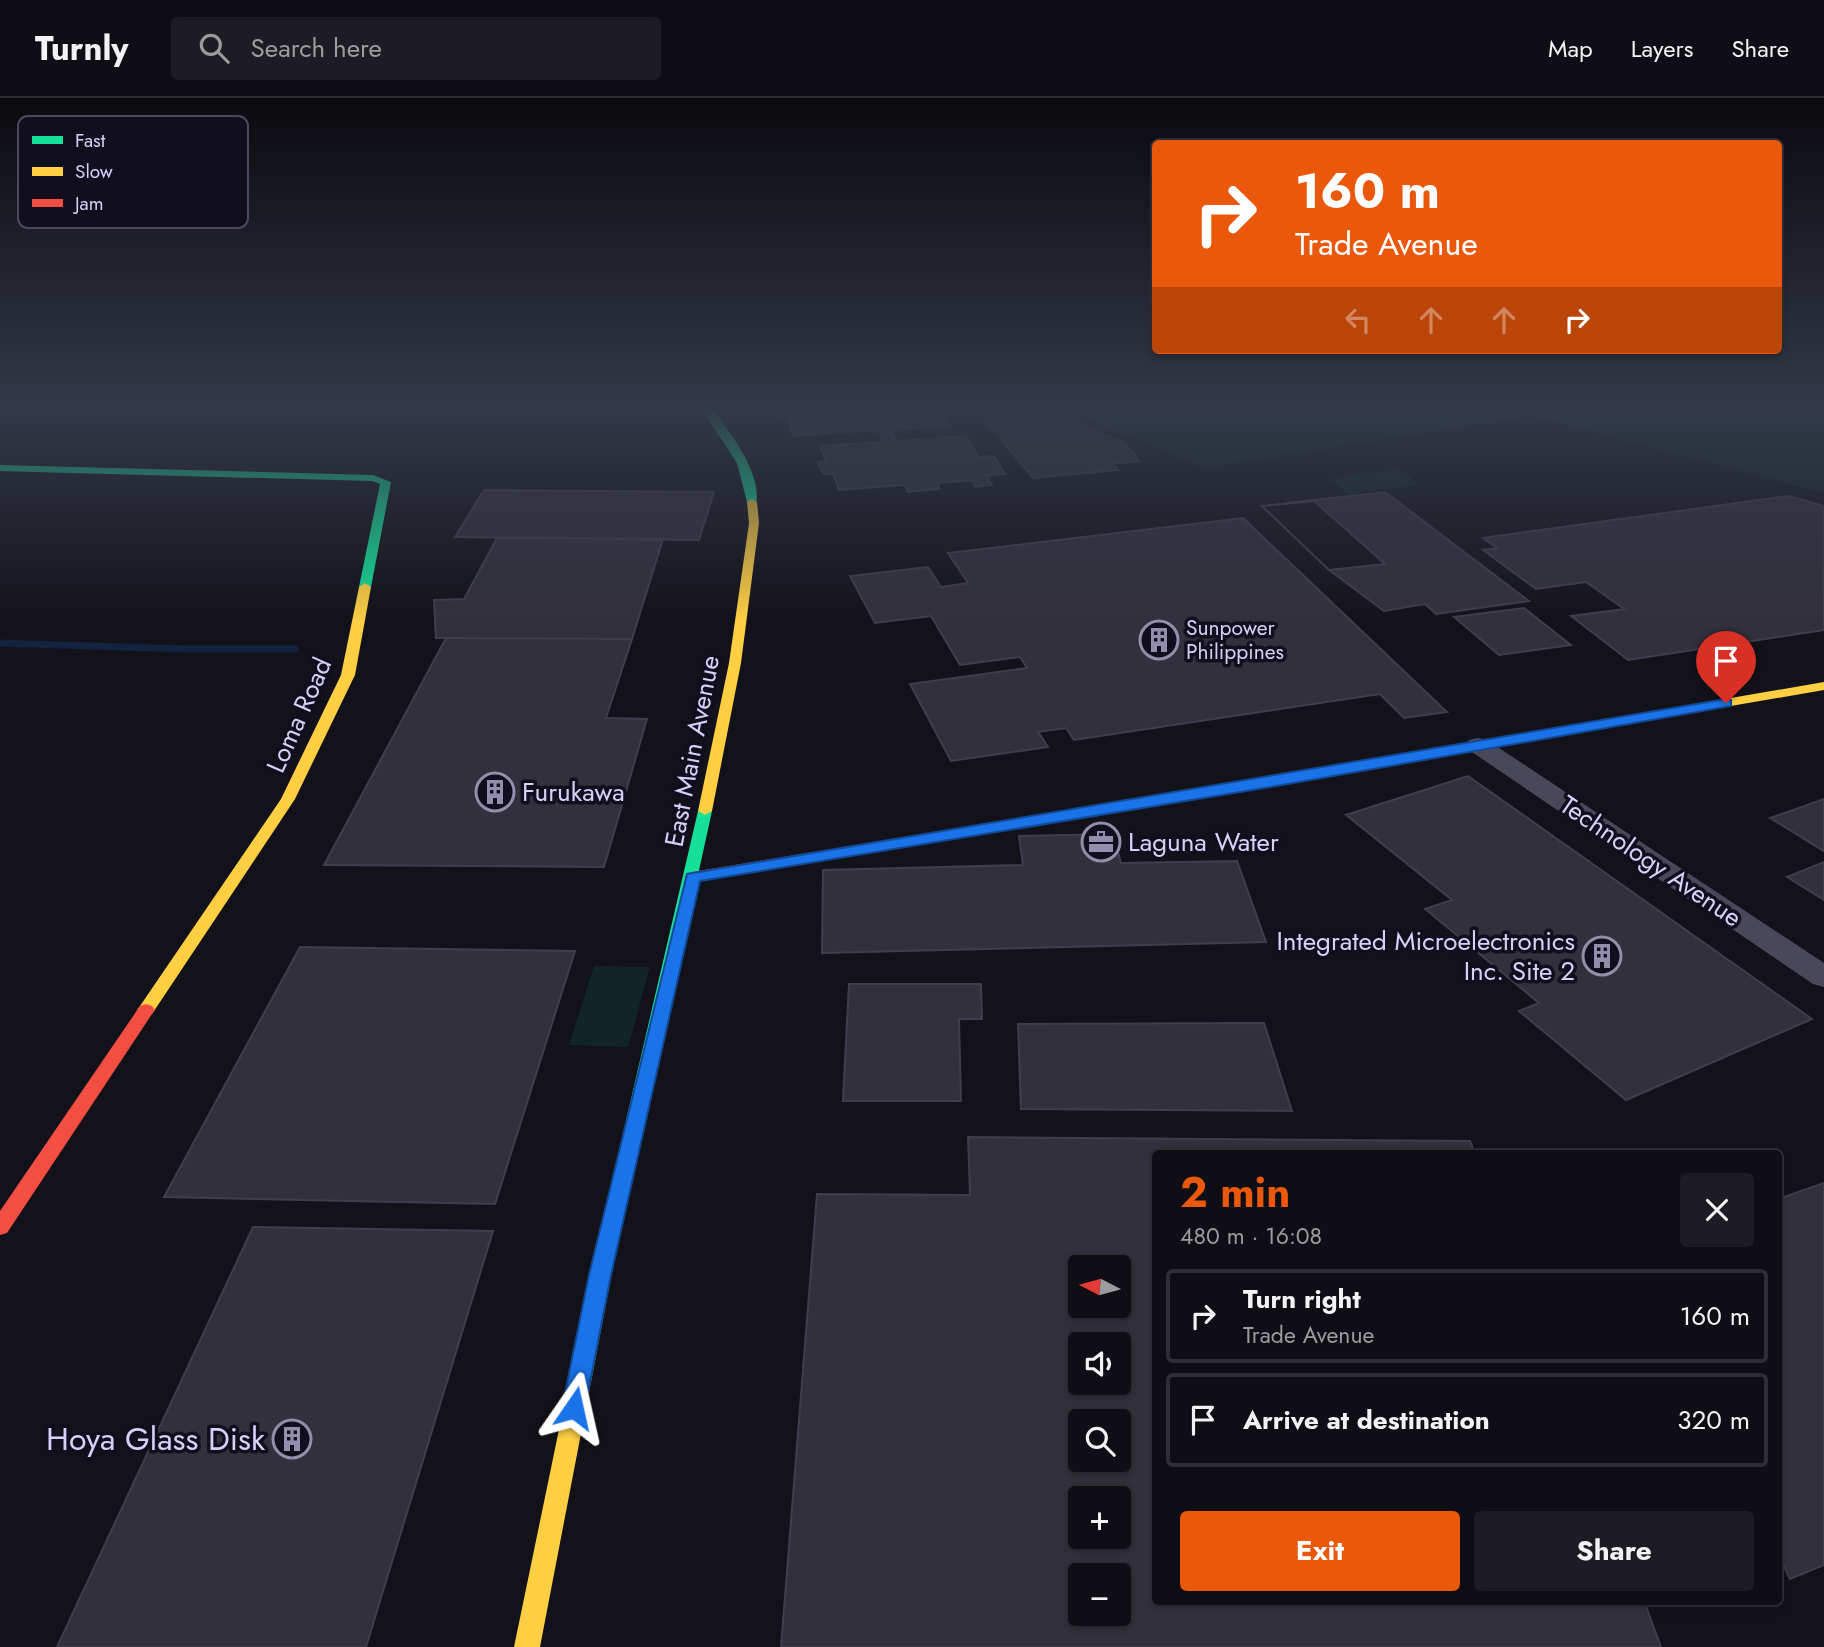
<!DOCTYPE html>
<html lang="en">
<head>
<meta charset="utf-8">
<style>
	:root { --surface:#0e0e14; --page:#1c1c22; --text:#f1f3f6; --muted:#9b9ca0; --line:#2e2e34; --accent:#ea580c }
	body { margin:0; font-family:Jost,sans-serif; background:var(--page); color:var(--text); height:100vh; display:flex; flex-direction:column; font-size:26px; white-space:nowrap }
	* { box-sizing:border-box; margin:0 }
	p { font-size:23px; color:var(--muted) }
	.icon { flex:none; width:38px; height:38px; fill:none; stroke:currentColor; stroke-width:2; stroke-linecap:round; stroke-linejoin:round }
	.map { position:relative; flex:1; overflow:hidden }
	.drawer { position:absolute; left:1152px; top:1052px; width:630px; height:455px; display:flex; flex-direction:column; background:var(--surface); border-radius:7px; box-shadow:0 4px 10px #0003,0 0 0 2px var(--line) }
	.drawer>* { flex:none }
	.top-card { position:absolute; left:1152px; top:42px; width:630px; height:214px; border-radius:7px; box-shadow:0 4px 10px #0003,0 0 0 2px var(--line); background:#ea580c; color:#fff; overflow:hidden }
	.needle { width:46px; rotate:276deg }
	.tools { position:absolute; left:1068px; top:1157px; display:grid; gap:14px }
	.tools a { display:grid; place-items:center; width:63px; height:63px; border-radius:7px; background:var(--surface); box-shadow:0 4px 10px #0003,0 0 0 2px var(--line); font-size:35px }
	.pin { position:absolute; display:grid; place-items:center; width:60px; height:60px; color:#fff; margin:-72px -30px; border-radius:50% 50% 50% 0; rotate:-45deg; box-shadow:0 0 7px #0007 }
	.pin .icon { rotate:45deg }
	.me { position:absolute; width:77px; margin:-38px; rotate:11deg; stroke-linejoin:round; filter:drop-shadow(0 0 5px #0008) }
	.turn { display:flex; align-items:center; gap:24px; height:147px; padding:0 28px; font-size:32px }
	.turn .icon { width:91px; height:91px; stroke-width:2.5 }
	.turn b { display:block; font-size:49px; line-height:60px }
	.lanes { display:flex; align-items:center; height:66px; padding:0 28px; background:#0003; justify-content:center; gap:35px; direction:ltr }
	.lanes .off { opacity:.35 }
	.round { display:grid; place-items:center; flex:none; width:74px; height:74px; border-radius:7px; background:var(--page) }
	.head { display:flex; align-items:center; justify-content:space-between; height:119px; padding:0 28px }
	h1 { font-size:42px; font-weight:700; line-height:52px; color:var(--accent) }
	.primary-button { display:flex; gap:14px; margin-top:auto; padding:14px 28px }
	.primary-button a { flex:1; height:80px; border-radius:7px; background:var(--accent); color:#fff; font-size:28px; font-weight:700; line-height:80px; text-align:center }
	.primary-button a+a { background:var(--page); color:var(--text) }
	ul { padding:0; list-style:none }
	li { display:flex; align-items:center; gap:21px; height:94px; margin:0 14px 10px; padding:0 14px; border:4px solid var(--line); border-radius:7px }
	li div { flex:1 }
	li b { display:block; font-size:26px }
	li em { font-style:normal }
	header { display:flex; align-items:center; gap:42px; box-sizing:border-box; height:98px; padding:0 35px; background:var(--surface); border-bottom:2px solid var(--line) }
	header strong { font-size:33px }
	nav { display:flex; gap:38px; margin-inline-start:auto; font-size:24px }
	.search { width:490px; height:63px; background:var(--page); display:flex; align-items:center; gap:18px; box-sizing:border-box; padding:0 24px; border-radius:7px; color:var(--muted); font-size:26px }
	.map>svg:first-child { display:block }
	.green { fill:#122525 }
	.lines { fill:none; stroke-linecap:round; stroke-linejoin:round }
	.stream { stroke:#13233f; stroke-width:7 }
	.building { fill:#32303c; stroke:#403d4d; stroke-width:2; fill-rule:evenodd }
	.street { fill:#49485b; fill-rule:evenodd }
	.fast { fill:#16e098; fill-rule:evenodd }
	.slow { fill:#ffcf43; fill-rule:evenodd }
	.jam { fill:#f24e42; fill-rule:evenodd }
	.route { fill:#1a73e8; stroke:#114b97; stroke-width:2 }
	.labels { text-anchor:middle; stroke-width:7; stroke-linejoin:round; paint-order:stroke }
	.far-poi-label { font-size:21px; fill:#d6d1fa; stroke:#110e1e; text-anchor:start }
	.street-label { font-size:26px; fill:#d6d1fa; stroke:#110e1e }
	.poi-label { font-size:26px; fill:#d6d1fa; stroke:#110e1e; text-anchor:start }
	.near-poi-label { font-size:32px; fill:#d6d1fa; stroke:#110e1e; text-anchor:end }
	.key { fill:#110e1e; stroke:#4c4860; stroke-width:2 }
	.key-label { font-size:19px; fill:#d6d1fa }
</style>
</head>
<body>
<header>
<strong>Turnly</strong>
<div class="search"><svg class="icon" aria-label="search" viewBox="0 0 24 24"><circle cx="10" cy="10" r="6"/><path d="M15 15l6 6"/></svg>Search here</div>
<nav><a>Map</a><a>Layers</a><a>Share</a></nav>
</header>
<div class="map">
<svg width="1824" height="1549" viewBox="0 0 1824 1549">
	<rect width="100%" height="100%" fill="#13121a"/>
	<!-- green -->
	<path class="green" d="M1075,308h749v87l-291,-77 -329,52 -113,-48z
		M1399,371l21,16 -71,9 -20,-16z
		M594,868l56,1 -22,80 -59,-2z"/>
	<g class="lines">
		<!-- stream -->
		<path class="stream" d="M0,545l185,6h110"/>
	</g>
	<!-- building -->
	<path class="building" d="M783,308h139l3,5 14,-1 9,16 -57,4 5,11 70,-5 12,21 16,-1 11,18 -19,2 6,9 -17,2 -3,-7 -35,3 3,6 -32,3 -4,-7 -65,5 -6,-16h-10l-5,-12 8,-1 -6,-15 64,-4 -6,-12 -85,6 -6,-20 -10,1 -2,-7 10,-1z
		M1060,318l64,26 15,19 -28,3 7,6 -85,8 -46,-56z
		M484,392l230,2 -15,48 -244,-3z
		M1385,394l144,109 -93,13 -11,-10 -41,7 -55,-41 -67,-64z
		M1788,398l36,10v124l-196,30 -57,-44 53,-7 -38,-27 -50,7 -53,-39 14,-2 -14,-10z
		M1314,403l71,63 -56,6 -67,-64z
		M1243,420l204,194 -43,6 -24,-24 -306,46 -8,-12 -28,4 10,15 -97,14 -41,-77 117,-16 -7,-11 -60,8 -29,-49 -56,7 -25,-47 78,-9 13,20 27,-4 -20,-30z
		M497,440l166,1 -31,100 -196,-1 -2,-38 30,-1z
		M1524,510l47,37 -72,10 -45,-38z
		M446,540l186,1 -26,79 41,1 -43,148 -280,-2z
		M1468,678l344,243 -186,81 -107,-89 20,-8 -114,-94 27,-9 -106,-85z
		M1824,701v52l-54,-33z
		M1113,736l8,29 116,-2 29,81 -444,11 1,-83 200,-5 -4,-29z
		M1824,764v38l-37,-23z
		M300,849l275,4 -80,253 -331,-7z
		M849,886h132l1,35h-23l2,82h-118z
		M1264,925l28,88 -271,-2 -3,-85z
		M968,1039l502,4 5,12h-320v448h489l17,46h-880l36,-453 153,1zM1080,1169h38v39h-38zM1080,1246h38v38h-38zM1080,1323h38v39h-38zM1080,1400h38v38h-38zM1080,1477h38v39h-38z
		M1824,1085v382l-34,14 -12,-25v-355z
		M253,1129l240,4 -127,416h-309z"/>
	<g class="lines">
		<!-- street -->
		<path class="street" d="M1478,640l9,2 337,223v24l-11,-3 -344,-234 -3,-5 3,-5z"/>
		<!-- fast -->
		<path class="fast" d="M700,308h10c18,23 53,68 46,98l-9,-2 -10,-39z
			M0,367l373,10 18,7 -20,105 -6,4 -6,-4 21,-103 -8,-3 -372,-10z
			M1557,630l5,1 2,3 -2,3 -437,75 -7,-4 7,-4z
			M705,709l7,4 -94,430 -3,6 -7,2 -7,-2 -3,-6 100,-430z"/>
		<!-- slow -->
		<path class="slow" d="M752,401l5,3 2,21 -18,140 -29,148 -7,4 -7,-4 31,-148 20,-140 -2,-21z
			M365,485l6,4 -16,88 -60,124 -143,215h-12l-3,-4 3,-4 141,-207 60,-124 18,-88z
			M1824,584v8l-267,46 -7,-4 7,-4z
			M1125,704l7,4 -2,3 -229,39 -8,-5 8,-5z
			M608,1135l7,2 3,6 -78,406h-26l84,-406 3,-6z"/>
		<!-- jam -->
		<path class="jam" d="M901,740l8,5 -3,3 -214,36 -8,-5 8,-5z
			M146,906l6,2 3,4 -3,4 -145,219 -7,2v-24l140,-205z"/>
	</g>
	<!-- sky -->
	<linearGradient id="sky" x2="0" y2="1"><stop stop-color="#0a0a0e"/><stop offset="0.59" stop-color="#333949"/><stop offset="1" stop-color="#333949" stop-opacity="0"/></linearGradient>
	<rect width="1824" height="525" fill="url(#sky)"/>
	<!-- route -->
	<path class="route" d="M1726,601l5,1v6l-449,79 -582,96 -89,394 -26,133 -3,7 -8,3 -8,-3 -4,-7 27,-133 98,-401z"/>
	<!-- icons -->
	<defs>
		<symbol id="building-ring" viewBox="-11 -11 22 22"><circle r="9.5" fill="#110e1e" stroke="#928eac" stroke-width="1.5"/><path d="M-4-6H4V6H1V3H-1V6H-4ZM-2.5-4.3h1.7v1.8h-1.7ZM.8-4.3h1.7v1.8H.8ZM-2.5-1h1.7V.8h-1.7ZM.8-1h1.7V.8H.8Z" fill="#928eac"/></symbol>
		<symbol id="office-ring" viewBox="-11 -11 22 22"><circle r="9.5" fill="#110e1e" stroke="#928eac" stroke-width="1.5"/><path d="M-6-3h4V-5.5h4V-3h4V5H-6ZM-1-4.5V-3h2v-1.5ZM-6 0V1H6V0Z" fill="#928eac"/></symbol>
	</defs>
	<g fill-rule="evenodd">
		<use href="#building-ring" x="1137" y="520" width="44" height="44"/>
		<use href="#building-ring" x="473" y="672" width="44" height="44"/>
		<use href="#office-ring" x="1079" y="722" width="44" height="44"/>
		<use href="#building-ring" x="1580" y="836" width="44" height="44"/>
		<use href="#building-ring" x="270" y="1319" width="44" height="44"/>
	</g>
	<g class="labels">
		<!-- far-poi labels -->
		<g class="far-poi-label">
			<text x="1186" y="537">Sunpower<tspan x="1186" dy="24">Philippines</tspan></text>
		</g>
		<!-- street labels -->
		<g class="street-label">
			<text transform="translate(299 617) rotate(-66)" y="9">Loma Road</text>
			<text transform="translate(692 653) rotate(-79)" y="9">East Main Avenue</text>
			<text transform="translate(1651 763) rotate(34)" y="9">Technology Avenue</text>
		</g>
		<!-- poi labels -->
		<g class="poi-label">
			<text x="522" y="703">Furukawa</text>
			<text x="1128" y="753">Laguna Water</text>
			<text x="1575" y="852" text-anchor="end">Integrated Microelectronics<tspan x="1575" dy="30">Inc. Site 2</tspan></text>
		</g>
		<!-- near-poi labels -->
		<g class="near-poi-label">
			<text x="265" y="1352">Hoya Glass Disk</text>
		</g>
	</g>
	<!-- legend -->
	<rect x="18" y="18" width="230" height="112" rx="10" class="key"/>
	<rect x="32" y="38" width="31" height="8" fill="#16e098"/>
	<rect x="32" y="69" width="31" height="9" fill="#ffcf43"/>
	<rect x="32" y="101" width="31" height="8" fill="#f24e42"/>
	<g class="key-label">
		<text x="75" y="49">Fast</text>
		<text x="75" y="80">Slow</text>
		<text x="75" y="112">Jam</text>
	</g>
</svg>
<div class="tools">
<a><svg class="needle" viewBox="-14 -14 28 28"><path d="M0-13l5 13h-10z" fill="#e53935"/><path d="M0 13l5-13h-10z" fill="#9b9ca0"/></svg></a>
<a><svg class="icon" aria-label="sound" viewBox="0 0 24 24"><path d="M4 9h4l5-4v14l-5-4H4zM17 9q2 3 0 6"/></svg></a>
<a><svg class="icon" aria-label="search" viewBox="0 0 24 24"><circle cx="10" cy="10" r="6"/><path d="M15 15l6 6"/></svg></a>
<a>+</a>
<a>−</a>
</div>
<div class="pin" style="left:1726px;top:605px;background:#d93025"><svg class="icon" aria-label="arrive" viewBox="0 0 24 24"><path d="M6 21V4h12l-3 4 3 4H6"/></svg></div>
<svg class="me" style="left:574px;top:1310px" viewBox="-20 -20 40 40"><path d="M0-17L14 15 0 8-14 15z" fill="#1a73e8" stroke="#fff" stroke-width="4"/></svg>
<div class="top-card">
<div class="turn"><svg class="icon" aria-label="right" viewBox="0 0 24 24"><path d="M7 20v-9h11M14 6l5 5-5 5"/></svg><div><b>160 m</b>Trade Avenue</div></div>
<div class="lanes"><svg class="icon off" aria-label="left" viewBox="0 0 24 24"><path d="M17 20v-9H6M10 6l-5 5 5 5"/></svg><svg class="icon off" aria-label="ahead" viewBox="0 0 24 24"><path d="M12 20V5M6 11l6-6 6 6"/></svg><svg class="icon off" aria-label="ahead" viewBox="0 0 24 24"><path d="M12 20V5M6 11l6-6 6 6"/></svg><svg class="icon" aria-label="right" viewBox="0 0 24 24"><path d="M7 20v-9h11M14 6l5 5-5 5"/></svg></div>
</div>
<section class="drawer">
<div class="head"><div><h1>2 min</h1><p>480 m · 16:08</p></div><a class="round"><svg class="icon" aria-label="close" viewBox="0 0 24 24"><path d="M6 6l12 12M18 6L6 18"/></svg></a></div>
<ul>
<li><svg class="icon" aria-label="right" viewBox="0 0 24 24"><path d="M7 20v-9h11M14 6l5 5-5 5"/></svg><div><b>Turn right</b><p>Trade Avenue</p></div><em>160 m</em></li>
<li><svg class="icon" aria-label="arrive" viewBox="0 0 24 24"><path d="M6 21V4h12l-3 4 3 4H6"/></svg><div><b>Arrive at destination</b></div><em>320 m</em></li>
</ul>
<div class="primary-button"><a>Exit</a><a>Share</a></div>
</section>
</div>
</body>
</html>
